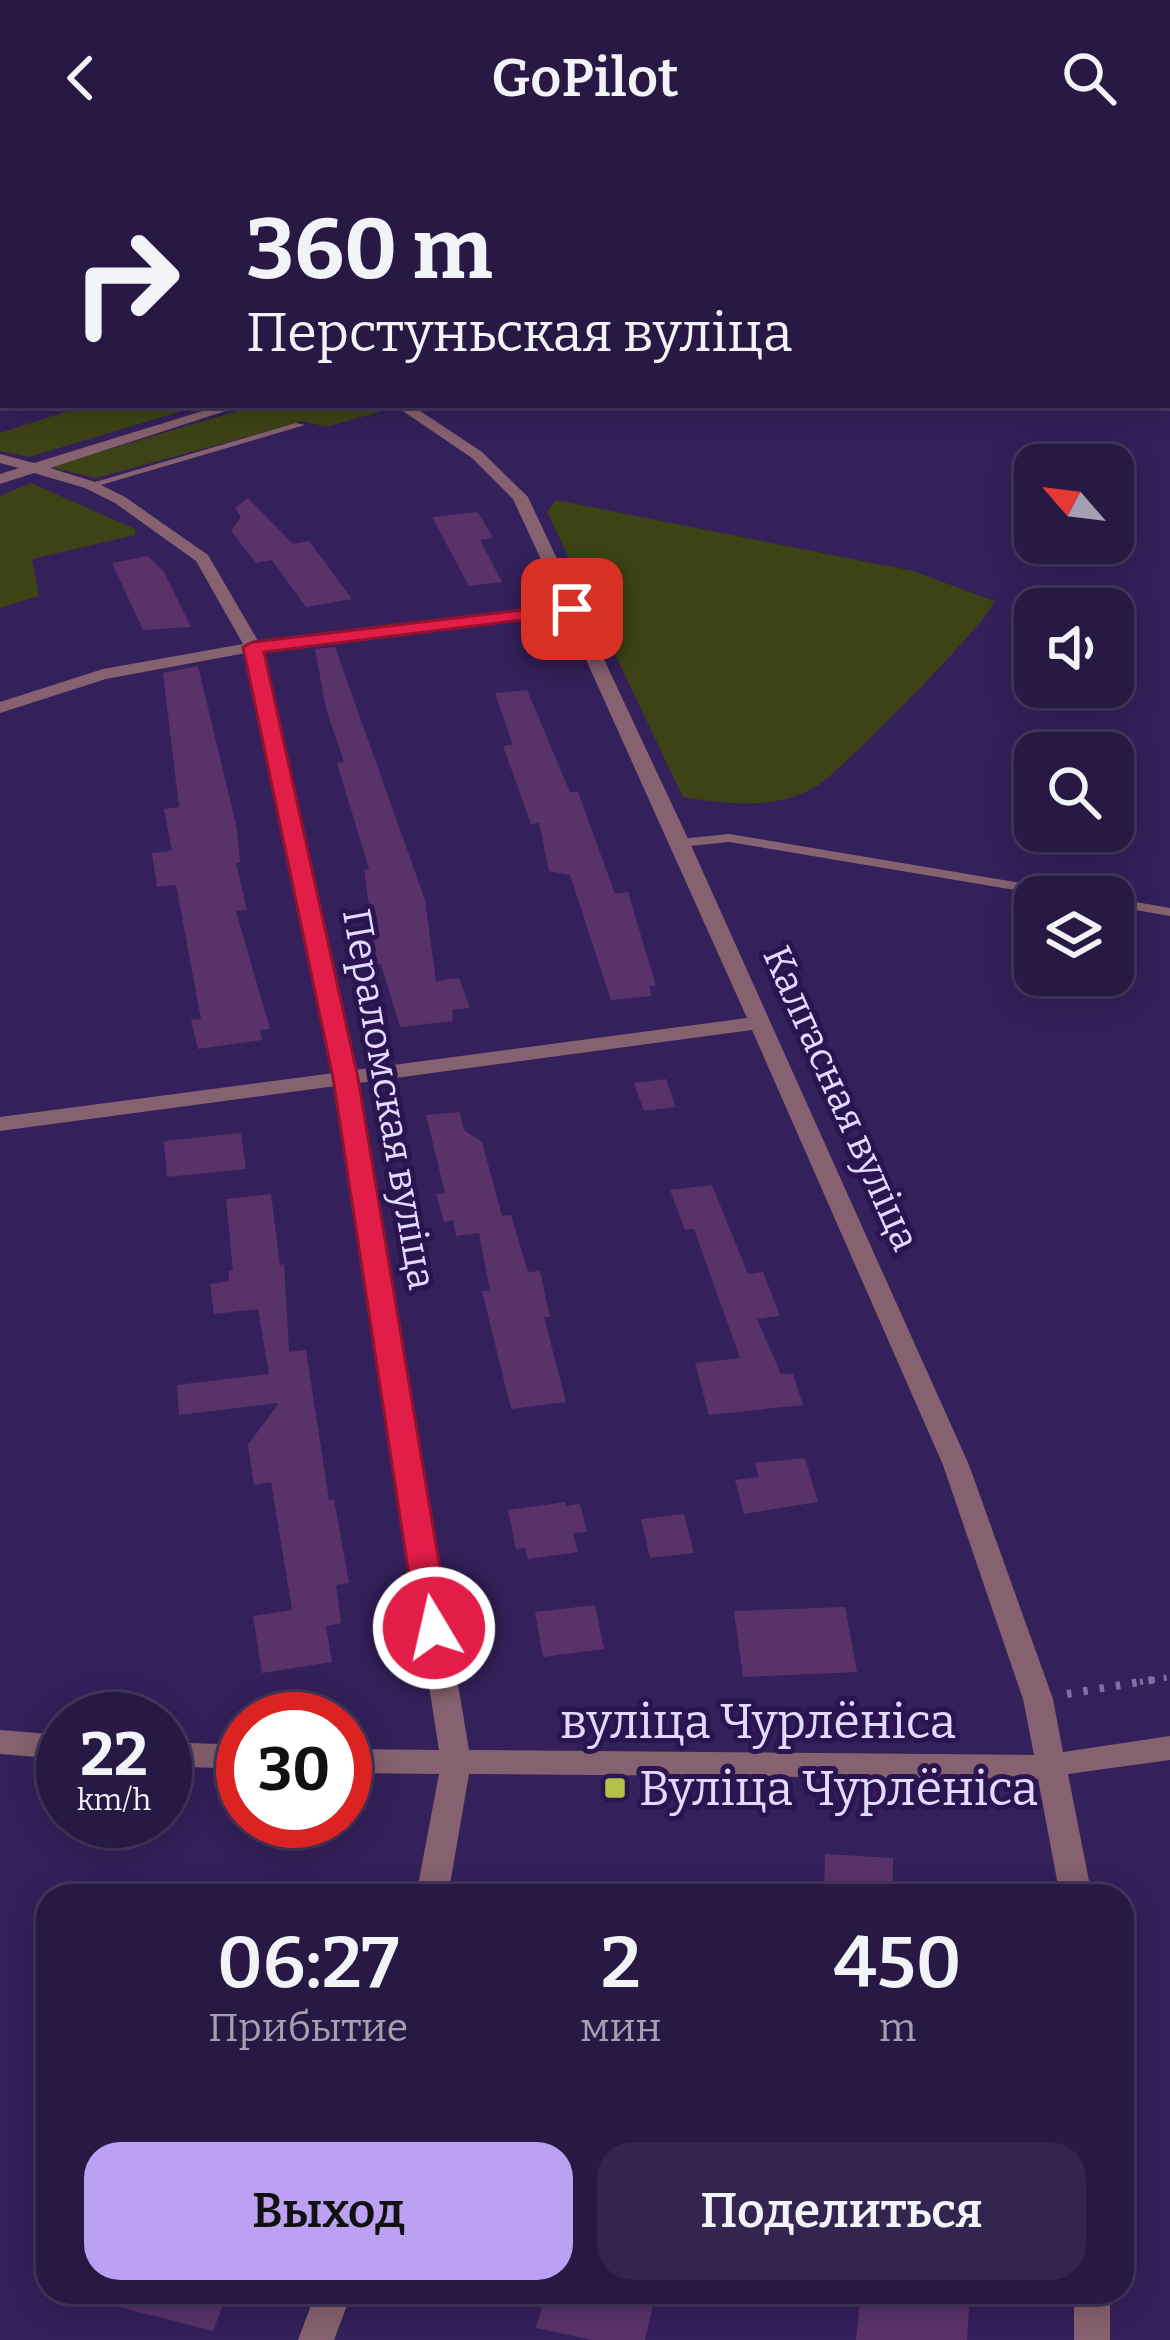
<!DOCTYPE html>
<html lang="ru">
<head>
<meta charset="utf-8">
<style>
	:root { --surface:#271844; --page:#33254f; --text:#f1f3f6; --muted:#a4a0b2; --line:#43375d; --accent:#bca0f2 }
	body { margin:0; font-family:Bitter,serif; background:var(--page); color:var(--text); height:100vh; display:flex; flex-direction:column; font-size:45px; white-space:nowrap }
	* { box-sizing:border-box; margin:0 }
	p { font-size:39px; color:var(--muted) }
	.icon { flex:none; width:66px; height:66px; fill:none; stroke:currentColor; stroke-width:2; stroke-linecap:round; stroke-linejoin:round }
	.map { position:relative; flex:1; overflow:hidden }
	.panel { position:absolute; left:36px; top:1728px; width:1098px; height:420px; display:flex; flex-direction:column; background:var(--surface); border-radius:36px; box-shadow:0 6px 30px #0003,0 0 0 3px var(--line) }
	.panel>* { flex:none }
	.banner { position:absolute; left:0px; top:0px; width:1170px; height:252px; box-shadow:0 6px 30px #0003,0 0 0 3px var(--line); background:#271844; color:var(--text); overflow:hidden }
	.needle { width:78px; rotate:298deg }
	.fabs { position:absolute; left:1014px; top:288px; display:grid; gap:24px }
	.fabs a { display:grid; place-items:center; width:120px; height:120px; border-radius:24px; background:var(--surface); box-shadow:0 6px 30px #0003,0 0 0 3px var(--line); font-size:60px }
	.speed { position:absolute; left:36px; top:1536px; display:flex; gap:24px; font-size:60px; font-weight:700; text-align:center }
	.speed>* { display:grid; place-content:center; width:156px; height:156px; border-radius:50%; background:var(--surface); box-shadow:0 6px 30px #0003,0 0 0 3px var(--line); line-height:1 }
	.speed small { font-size:30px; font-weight:400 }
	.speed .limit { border:18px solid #d22; background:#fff; color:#111 }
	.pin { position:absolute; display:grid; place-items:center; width:102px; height:102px; color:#fff; margin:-51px; border-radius:24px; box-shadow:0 6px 18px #0006 }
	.me { position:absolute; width:132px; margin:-66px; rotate:351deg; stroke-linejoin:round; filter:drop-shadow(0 0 9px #0008) }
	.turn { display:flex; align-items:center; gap:42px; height:252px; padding:0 48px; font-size:54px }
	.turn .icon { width:156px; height:156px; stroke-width:2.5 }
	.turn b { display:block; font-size:84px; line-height:102px }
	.eta { display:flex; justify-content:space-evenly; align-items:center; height:204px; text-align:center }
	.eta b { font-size:72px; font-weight:600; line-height:84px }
	.cta { display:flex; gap:24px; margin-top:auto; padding:24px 48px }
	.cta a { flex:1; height:138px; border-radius:36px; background:var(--accent); color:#111; font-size:48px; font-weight:600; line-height:138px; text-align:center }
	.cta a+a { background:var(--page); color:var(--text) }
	header { display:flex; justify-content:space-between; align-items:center; height:156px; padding:0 48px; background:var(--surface); font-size:54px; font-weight:600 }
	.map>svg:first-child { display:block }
	.green { fill:#3e4315 }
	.building { fill:#59326a }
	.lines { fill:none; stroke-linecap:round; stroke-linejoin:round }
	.path-far1 { stroke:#7f70a1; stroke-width:6; stroke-dasharray:3 9; stroke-linecap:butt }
	.path { stroke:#7f70a1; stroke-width:8; stroke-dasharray:4.5 12; stroke-linecap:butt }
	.lane { fill:#86616f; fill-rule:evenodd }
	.street { fill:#86616f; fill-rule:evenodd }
	.route { fill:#e11d48; stroke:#92132f; stroke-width:3 }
	.poi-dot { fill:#b5c249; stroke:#2a1550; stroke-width:4.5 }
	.labels { text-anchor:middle; stroke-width:10; stroke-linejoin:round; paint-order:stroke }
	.street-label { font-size:39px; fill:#e1dafe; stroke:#2a1550 }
	.near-street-label { font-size:48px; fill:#e1dafe; stroke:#2a1550 }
	.near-poi-label { font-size:48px; fill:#e1dafe; stroke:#2a1550; text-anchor:start }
</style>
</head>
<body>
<header><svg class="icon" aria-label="back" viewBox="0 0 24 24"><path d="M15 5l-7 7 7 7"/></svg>GoPilot<svg class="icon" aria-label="search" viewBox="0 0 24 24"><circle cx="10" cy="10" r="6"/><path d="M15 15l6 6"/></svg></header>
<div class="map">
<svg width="1170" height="2184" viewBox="0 0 1170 2184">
	<rect width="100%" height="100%" fill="#34205b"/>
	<!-- green -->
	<path class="green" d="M86,249h116l-173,52 -29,-6v-18z
		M258,249h108l13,7 -53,15 -22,-6 -208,57 -47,-11z
		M31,327l104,46v6l-103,24 7,37 -39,12v-112z
		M556,344l357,71 81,30c-3,19 -155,172 -177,185 -43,25 -88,18 -134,11l-136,-285z"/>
	<!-- building -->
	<path class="building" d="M248,342l45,46 16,-3 43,58 -46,8 -34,-47 -16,3 -25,-32 10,-14 -6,-9z
		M478,356l15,26 -13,2 22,42 -33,4 -37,-69z
		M148,400l16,16 27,55 -48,3 -31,-67z
		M335,491l90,253 11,81 23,-3 11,30 -18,2 1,11 -53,6 -19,-63h-4l-13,-95h5l-32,-106 7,-1 -18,-53 -11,-60z
		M198,510l39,163 3,34h-4l11,47 -11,1 34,118 -10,1 2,10 -64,9 -7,-29 10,-1 -25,-134 -19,2 -5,-34 20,-2 -8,-42 15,-2 -16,-134z
		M527,534l43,102h8l37,102 13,-2 28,94h-7l3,10 -41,4 -41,-125 -21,-4 -10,-48 -8,1 -28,-78 10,-1 -18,-52z
		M666,923l10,28 -32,4 -10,-28z
		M460,956l4,18 18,12 20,74 9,-1 17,57 12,-1 10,46h-6l22,85 -55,7 -29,-118h8l-11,-58 -23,3 -3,-16 -9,2 -8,-28 9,-1 -19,-78z
		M241,977l5,36 -79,8 -3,-36z
		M712,1029l36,89 15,-2 17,44 -23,3 24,55h12l10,31 -94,10 -14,-52 45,-5 -46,-129 -9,1 -15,-40z
		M271,1038l9,71 4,-1 5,88 17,-2 23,150 5,-1 15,84 -13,2 5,38 -15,3 6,36 -70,11 -9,-57 39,-6 -21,-128 -17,3 -6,-40 31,-42 -100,12 -2,-30 92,-11 -11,-65 -44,5 -4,-30 19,-3v-10l4,-1 -7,-71z
		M805,1302l13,44 -74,12 -9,-34 24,-3 -4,-14z
		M566,1346v4l14,-2 7,28 -14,1 5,19 -50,7 -3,-11 -9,1 -8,-39z
		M684,1358l10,39 -44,5 -9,-39z
		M595,1449l9,44 -61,8 -8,-45z
		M845,1451l12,65 -114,5 -9,-66z
		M825,1698l68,4v38h-69z
		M101,2136h127l-15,39 -113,-29z
		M546,2136h110l-11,48h-53l-56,-12z
		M861,2136h109l-3,48h-111z"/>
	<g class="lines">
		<!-- path-far1 -->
		<path class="path-far1" d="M1140,1526l30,-5"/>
		<!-- path -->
		<path class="path" d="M1067,1538l91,-15"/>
		<!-- lane -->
		<path class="lane" d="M296,267l9,2 -211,62 -9,-2z
			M729,678l352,59 7,4h-31l-328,-55 -49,5 -7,-4 7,-4z
			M1113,742l57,10v8l-57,-10z"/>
		<!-- street -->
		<path class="street" d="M1167,86h3v8h-3z
			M0,133l3,1v8l-3,-1z
			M222,249h22l-194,63 45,14 30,15 83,58 50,86 304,-36 -49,-106 -41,-41 -78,-53h17l71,47 46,45 162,346 279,622 84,234 10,53 107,-16v24l-102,14 24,122h-32l-22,-117 -569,-5 -21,122h-32l23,-122 -94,-1v-24l94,1 -103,-664 -336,45v-14l334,-44 -88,-420 -140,26 -106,34v-11l103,-33 140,-25 -47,-83 -81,-58 -30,-15 -51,-15 -34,11v-10l19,-6 -19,-5v-9l34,9zM566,459l181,403 -392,52 -93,-419zM752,874l191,435 80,234 11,56 -565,-5 -111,-667z
			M0,1574l63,5v24l-63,-5z
			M165,1586l78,3v24l-78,-3z
			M316,2136h36l-18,48h-36z
			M1074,2136h36v48h-36z"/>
	</g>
	<!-- route -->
	<path class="route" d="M572,448l10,5 -3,4 -315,39 94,426 92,550 -5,8h-23l-5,-8 -84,-550 -90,-431 10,-5z"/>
	<!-- markers -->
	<rect class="poi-dot" x="603" y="1620" width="24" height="24" rx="6"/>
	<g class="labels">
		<!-- street labels -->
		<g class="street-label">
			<text transform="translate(842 942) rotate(66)" y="14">Калгасная вуліца</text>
			<text transform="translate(390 943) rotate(80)" y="14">Пераломская вуліца</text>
		</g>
		<!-- near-street labels -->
		<g class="near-street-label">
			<text x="758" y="1582">вуліца Чурлёніса</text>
		</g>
		<!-- near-poi labels -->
		<g class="near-poi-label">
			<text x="639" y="1649">Вуліца Чурлёніса</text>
		</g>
	</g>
</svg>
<div class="fabs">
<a><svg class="needle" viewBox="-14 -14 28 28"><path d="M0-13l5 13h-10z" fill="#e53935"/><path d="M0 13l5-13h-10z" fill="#a4a0b2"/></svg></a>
<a><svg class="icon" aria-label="sound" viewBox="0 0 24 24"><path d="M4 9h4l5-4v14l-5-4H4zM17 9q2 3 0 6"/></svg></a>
<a><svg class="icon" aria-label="search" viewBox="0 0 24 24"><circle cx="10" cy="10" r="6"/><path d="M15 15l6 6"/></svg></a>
<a><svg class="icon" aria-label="layers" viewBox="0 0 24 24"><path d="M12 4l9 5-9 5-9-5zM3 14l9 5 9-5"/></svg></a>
</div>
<div class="speed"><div>22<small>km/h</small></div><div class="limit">30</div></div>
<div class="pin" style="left:572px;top:453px;background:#d93025"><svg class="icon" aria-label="arrive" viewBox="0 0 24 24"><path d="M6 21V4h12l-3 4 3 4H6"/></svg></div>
<svg class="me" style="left:434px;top:1472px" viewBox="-20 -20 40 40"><circle r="17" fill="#e11d48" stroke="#fff" stroke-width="3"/><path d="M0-11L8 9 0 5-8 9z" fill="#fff"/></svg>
<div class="banner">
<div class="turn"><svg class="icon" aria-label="right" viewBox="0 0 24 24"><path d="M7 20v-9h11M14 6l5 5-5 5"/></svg><div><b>360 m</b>Перстуньская вуліца</div></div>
</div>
<section class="panel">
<div class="eta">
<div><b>06:27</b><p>Прибытие</p></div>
<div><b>2</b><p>мин</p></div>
<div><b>450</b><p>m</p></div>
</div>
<div class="cta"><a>Выход</a><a>Поделиться</a></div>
</section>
</div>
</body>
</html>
